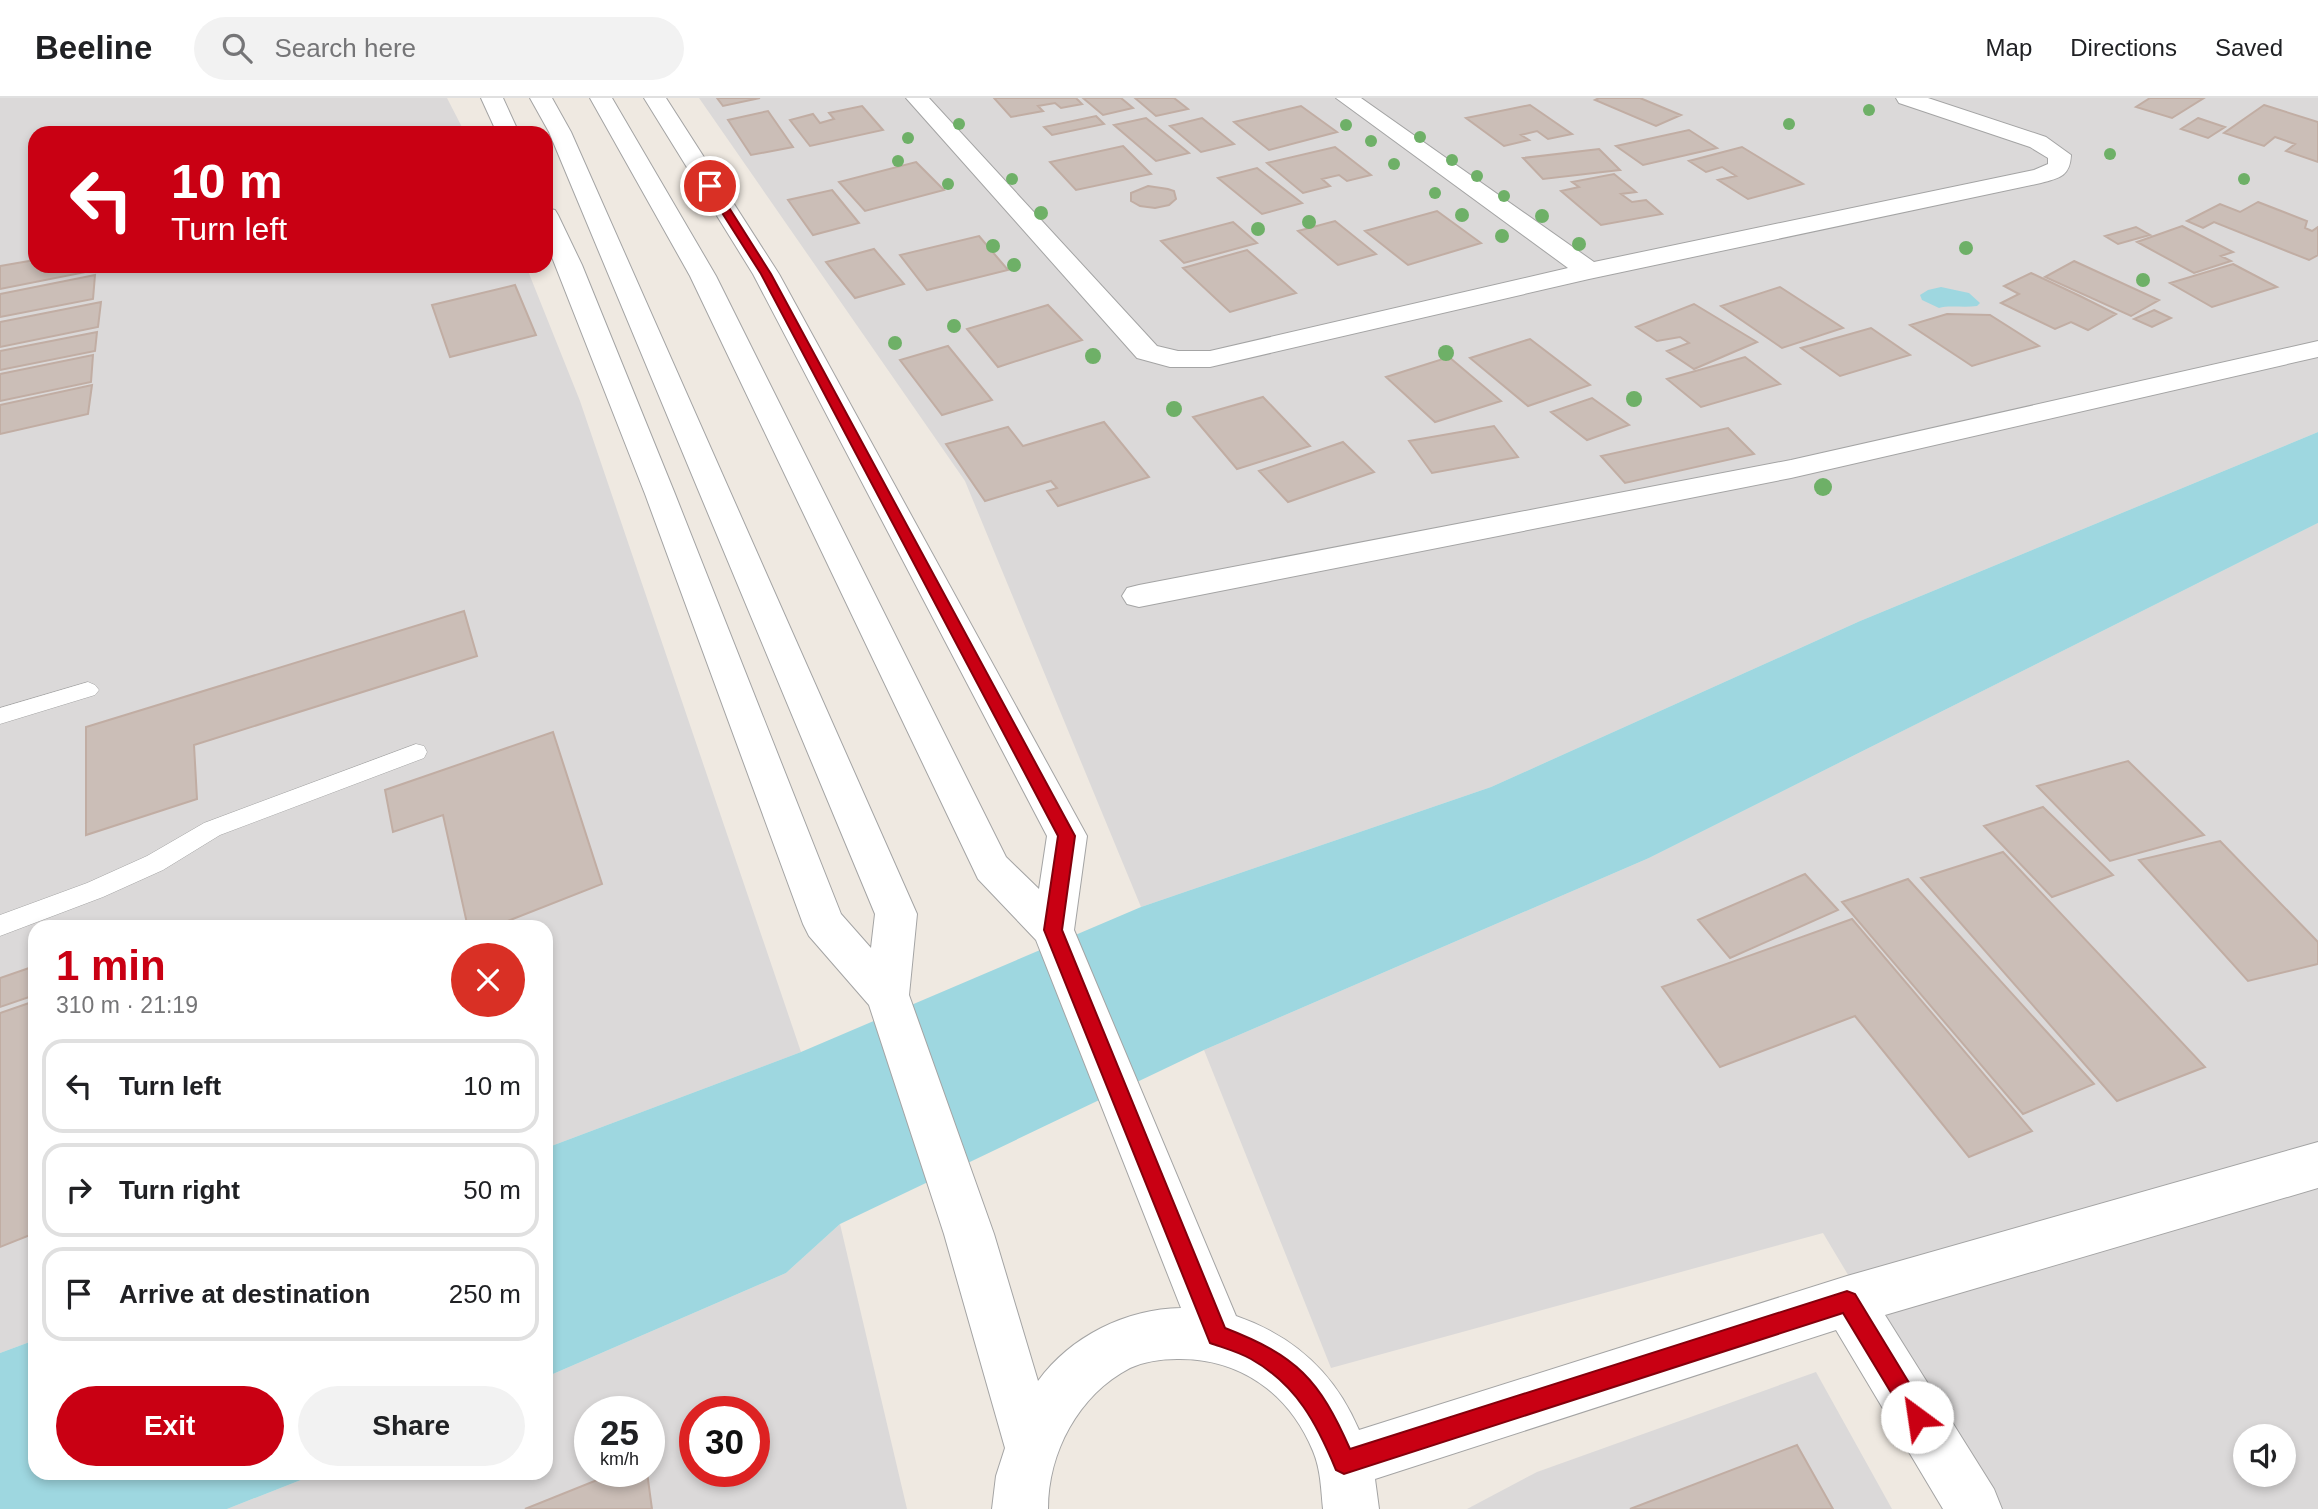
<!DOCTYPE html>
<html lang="en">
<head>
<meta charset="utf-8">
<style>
	:root { --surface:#fff; --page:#f2f2f2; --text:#202124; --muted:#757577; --line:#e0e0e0; --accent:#c90013 }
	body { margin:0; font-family:Helvetica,sans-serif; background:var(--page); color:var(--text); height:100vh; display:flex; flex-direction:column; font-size:26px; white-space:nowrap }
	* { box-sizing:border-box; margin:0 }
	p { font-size:23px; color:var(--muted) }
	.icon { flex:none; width:38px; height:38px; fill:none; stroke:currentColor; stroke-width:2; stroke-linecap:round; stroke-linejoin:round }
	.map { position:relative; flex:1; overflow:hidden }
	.side { position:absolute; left:28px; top:822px; width:525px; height:560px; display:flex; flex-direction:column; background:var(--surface); border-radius:21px; box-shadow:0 4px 10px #0003 }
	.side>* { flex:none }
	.top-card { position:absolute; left:28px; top:28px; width:525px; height:147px; border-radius:21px; box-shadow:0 4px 10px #0003; background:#c90013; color:#fff; overflow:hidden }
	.buttons { position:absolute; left:2233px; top:1326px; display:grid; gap:14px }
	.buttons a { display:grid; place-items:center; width:63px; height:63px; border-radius:50%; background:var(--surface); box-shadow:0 4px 10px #0003; font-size:35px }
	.speed { position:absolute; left:574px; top:1298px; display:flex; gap:14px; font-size:35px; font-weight:700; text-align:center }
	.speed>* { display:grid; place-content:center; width:91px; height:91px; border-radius:50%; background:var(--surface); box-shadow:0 4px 10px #0003; line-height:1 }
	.speed small { font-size:18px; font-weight:400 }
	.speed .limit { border:10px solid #d22; background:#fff; color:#111 }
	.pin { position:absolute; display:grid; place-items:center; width:60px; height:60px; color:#fff; margin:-30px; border:4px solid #fff; border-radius:50%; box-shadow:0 2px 7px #0007 }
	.me { position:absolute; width:77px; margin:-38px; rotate:329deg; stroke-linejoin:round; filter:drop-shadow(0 0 5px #0008) }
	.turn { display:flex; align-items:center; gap:24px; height:147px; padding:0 28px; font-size:32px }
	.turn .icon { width:91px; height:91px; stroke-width:2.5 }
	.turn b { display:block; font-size:49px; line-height:60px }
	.round { display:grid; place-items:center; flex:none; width:74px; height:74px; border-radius:37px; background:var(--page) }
	.headline { display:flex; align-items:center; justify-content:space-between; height:119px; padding:0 28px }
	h1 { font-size:42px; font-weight:700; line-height:52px; color:var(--accent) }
	.cta { display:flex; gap:14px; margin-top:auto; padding:14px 28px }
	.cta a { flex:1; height:80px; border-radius:42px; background:var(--accent); color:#fff; font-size:28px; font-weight:700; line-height:80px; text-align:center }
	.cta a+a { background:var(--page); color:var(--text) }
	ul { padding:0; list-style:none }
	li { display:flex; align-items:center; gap:21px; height:94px; margin:0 14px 10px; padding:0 14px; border:4px solid var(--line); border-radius:21px }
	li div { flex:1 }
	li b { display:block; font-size:26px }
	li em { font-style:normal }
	header { display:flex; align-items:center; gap:42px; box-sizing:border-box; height:98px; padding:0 35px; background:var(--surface); border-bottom:2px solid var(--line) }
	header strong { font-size:33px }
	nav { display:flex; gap:38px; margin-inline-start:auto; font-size:24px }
	.search { width:490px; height:63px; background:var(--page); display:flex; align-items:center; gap:18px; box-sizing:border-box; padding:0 24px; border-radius:38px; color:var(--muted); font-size:26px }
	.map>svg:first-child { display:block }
	.residential { fill:#dbd9d9; fill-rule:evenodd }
	.water { fill:#9ed7e0 }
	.building { fill:#cbbeb7; stroke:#c1ada3; stroke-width:2 }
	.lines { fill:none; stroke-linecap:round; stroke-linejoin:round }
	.lane-casing { stroke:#a4a4a4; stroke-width:1 }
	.street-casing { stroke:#a4a4a4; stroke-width:2 }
	.lane { fill:#fff; fill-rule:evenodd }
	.street { fill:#fff; fill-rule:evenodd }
	.tree { fill:#6eb067 }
	.route { fill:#c90013; stroke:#83000c; stroke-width:2 }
</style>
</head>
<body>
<header>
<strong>Beeline</strong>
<div class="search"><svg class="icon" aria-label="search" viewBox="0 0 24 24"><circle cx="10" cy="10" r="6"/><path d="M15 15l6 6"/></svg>Search here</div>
<nav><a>Map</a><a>Directions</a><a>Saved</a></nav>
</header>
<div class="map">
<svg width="2318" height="1411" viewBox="0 0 2318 1411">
	<rect width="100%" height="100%" fill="#efe9e1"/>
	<!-- residential -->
	<path class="residential" d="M0,0h447l18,35h-430v133h491l54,135 221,651 -255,96v-220h-511v412l-35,13z
		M699,0h1619v334l-458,189 -369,166 -350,120 -176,-426z
		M2318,425v986h-330l-165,-276 -492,135 -127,-318 445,-192zM2245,1339h39v38h-39z
		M840,1126l67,285h-680l89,-35h230v-97l240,-104zM590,1314h59v60h-59zM695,1314h59v60h-59z
		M1816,1274l76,137h-425l70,-37z"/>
	<!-- water -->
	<path class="water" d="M1941,189l28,6 11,10 -3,3c-13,2 -29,-1 -38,2l-17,-8 -2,-5 8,-5z
		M2318,334v91l-669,335 -445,192 -364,174 -54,49 -240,104v-229l255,-96 340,-145 350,-120 369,-166z
		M35,1242v134h281l-89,35h-227v-156z"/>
	<!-- building -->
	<path class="building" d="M717,0h43l-37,8z
		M994,0h82l6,6 -21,4 -6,-5 -17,3 5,5 -32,6z
		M1083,0h38l12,10 -30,7z
		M1135,0h39l14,11 -32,7z
		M1599,0h41l41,17 -25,11 -61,-26z
		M2150,0h54l-32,20 -36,-11z
		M1530,7l42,29 -24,5 -11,-8 -16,4 8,5 -25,6 -38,-28z
		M2264,7l54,17v40l-32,-11 9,-7 -20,-7 -11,9 -40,-13z
		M862,8l21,24 -73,16 -20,-26 23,-6 7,9 14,-4 -5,-6z
		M1301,8l36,26 -68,18 -35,-28z
		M768,13l25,36 -42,8 -23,-35z
		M1096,18l8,8 -52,11 -8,-8z
		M1146,20l43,35 -33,8 -42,-36z
		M1202,20l32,26 -33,8 -31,-26z
		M2198,20l27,9 -17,11 -27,-9z
		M1689,32l28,18 -74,17 -27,-19z
		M1123,48l28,28 -75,16 -26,-28z
		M1335,49l36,28 -24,6 -8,-6 -17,4 8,7 -27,7 -36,-30z
		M1742,49l61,37 -55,15 -30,-19 18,-4 -14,-9 -16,5 -17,-11z
		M1599,51l21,21 -77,9 -20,-21z
		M916,64l28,28 -79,21 -26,-29z
		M1257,70l45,35 -40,11 -44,-36z
		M1614,76l22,18 -15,2 11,8 14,-2 16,14 -61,11 -40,-34 18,-4 -7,-5z
		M1148,88l20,3 6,2 2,8 -7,6 -14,3 -15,-2 -9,-5v-8z
		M832,92l27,33 -46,12 -25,-35z
		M2258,104l49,19 -2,7 7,3 6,-4v28l-9,5 -95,-38 -11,6 -16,-7 33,-17 20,8z
		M1437,113l44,32 -73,22 -43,-34z
		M1335,123l41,33 -38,11 -40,-34z
		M1233,124l24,21 -73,20 -23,-22z
		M2182,128l51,26 -12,4 10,5 -37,12 -57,-31z
		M2136,129l14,8 -32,9 -13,-8z
		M979,138l29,34 -81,20 -27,-35z
		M874,151l30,35 -49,14 -29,-36z
		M1247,152l49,43 -66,19 -47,-44z
		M35,162v6h57l-1,5 -91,18v-23z
		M2074,163l85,39 -28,16 -86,-39z
		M2233,166l44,23 -65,20 -42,-24z
		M2031,175l49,23 36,18 -28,16 -17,-8 -16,7 -54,-26 18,-9 -15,-8z
		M95,177l-2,24 -93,18v-23z
		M515,187l21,50 -86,22 -18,-52z
		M1780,189l63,41 -61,20 -61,-42z
		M101,204l-3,25 -98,20v-25z
		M1694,206l63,38 -63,27 -27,-18 22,-8 -9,-6 -23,4 -21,-14z
		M1048,207l34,35 -84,27 -31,-38z
		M2154,212l17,8 -19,9 -18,-8z
		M1947,216l43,1 49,31 -67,20 -62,-41z
		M1871,230l39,27 -70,21 -39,-28z
		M97,234l-2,19 -95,19v-19z
		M1530,241l60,46 -62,21 -58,-48z
		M948,248l44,54 -50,15 -42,-55z
		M93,257l-2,27 -91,19v-27z
		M1449,259l52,44 -66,21 -49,-45z
		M1745,259l35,27 -79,23 -34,-28z
		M92,287l-4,29 -88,20v-29z
		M1263,299l47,49 -73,23 -44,-52z
		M1592,300l37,27 -42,15 -36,-28z
		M1104,324l45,55 -91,29 -11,-15 10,-3 -6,-7 -66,20 -39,-57 62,-17 15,19z
		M1494,328l24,31 -86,16 -23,-32z
		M1728,330l26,26 -129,29 -24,-27z
		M1343,344l31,30 -86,30 -29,-31z
		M464,513l13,45 -283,89 3,54 -111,36v-108z
		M553,634l49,152 -112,44h-22l-25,-113 -50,17 -8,-42z
		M2128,663l76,74 -94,26 -73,-75z
		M2043,709l70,68 -61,22 -68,-71z
		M2220,743l98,101v22l-70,17 -109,-121z
		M2003,754l202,215 -88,34 -196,-223z
		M1805,776l33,36 -108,48 -32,-38z
		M1908,781l186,205 -71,30 -181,-212z
		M1852,821l180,212 -63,26 -114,-141 -135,51 -58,-80z
		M35,868v29l-35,12v-29z
		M35,903v232l-35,14v-234z
		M1797,1347l36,64h-203z
		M617,1374h30l5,37h-127z"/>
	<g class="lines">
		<defs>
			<path id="lane" d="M88,584l7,3 4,5 -4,5 -95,29v-16z
				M416,646l8,2 3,6 -3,6 -204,77 -57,35 -60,27 -103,39v-21l87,-32 60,-27 57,-33z"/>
			<path id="street" d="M481,0h22l16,35h-22z
				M530,0h22l19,34 346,782 -8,81 85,239 44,147c33,-45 88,-72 143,-73l-145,-368 -58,-61 -288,-603 -100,-178h22l104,178 290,581 33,32 8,-53 -294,-562 -109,-176h22l113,176 308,562 -13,94 162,386c58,20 99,57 123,114l488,-154 471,-134v46l-433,127 109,174 8,20h-59l-107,-179 -461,149 4,30h-56c-2,-19 -2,-39 -10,-58 -24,-58 -73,-93 -136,-92 -15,0 -34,3 -47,9 -52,27 -82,85 -82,141h-56l4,-33 9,-28 -61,-214 -75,-229 -60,-69 -6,-12 -158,-430 -99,-252v-34l9,2 3,5 24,50 93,229 166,420 30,34 4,-34 -326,-782z
				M906,0h23l228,248 21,5h32l358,-83 -232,-170h25l233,164 440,-92 14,-6v-6l-18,-11 -131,-44 -3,-5h32l118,39 25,18c-1,21 -11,23 -30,28l-452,96 -379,88h-40l-33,-9z
				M2318,243v16l-527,121 -652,129 -12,-3 -5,-8 5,-8 12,-3 652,-125z"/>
		</defs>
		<!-- lane casing -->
		<use href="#lane" class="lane-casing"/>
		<!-- street casing -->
		<use href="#street" class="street-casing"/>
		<!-- lane -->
		<use href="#lane" class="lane"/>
		<!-- street -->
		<use href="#street" class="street"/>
	</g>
	<!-- trees -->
	<g class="tree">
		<circle cx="1869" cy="12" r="6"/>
		<circle cx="959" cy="26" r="6"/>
		<circle cx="1789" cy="26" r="6"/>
		<circle cx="1346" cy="27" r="6"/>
		<circle cx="1420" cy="39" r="6"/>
		<circle cx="908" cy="40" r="6"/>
		<circle cx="1371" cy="43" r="6"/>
		<circle cx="2110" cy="56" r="6"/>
		<circle cx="1452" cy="62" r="6"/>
		<circle cx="898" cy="63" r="6"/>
		<circle cx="1394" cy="66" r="6"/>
		<circle cx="1477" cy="78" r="6"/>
		<circle cx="1012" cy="81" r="6"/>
		<circle cx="2244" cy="81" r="6"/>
		<circle cx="948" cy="86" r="6"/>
		<circle cx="1435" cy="95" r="6"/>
		<circle cx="1504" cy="98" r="6"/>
		<circle cx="1041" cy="115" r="7"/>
		<circle cx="1462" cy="117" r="7"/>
		<circle cx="1542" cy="118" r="7"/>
		<circle cx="1309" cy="124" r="7"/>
		<circle cx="1258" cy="131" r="7"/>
		<circle cx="1502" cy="138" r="7"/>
		<circle cx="1579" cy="146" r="7"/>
		<circle cx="993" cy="148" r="7"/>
		<circle cx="1966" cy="150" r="7"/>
		<circle cx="1014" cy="167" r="7"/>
		<circle cx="2143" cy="182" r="7"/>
		<circle cx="954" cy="228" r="7"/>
		<circle cx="895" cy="245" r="7"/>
		<circle cx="1446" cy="255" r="8"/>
		<circle cx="1093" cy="258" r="8"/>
		<circle cx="1634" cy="301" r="8"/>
		<circle cx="1174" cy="311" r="8"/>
		<circle cx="1823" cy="389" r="9"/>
	</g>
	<!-- route -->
	<path class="route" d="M707,86h7l57,90 304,562 -13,94 163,398c72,28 94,51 125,121l497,-158 8,3 70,115 4,8 -4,7 -8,4 -7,-4 -67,-111 -499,161 -8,-4c-19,-46 -39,-85 -85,-111 -12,-7 -27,-11 -41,-16l-166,-413 14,-94 -297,-562 -56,-88z"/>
</svg>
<div class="buttons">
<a><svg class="icon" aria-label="sound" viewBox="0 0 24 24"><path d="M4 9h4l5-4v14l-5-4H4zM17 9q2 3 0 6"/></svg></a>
</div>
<div class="speed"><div>25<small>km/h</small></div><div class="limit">30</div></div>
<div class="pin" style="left:710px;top:88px;background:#d93025"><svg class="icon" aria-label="arrive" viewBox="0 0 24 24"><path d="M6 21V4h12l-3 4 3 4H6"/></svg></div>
<svg class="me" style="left:1917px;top:1319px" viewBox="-20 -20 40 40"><circle r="19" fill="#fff"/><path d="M0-13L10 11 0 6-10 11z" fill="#c90013"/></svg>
<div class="top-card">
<div class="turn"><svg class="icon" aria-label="left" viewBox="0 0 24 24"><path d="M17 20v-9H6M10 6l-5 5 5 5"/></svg><div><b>10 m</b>Turn left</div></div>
</div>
<section class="side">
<div class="headline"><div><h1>1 min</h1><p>310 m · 21:19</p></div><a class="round" style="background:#d93025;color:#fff"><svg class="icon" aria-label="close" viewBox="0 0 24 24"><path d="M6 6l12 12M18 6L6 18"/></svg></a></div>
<ul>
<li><svg class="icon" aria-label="left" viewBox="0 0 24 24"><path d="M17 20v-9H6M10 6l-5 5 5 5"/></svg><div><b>Turn left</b></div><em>10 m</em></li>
<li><svg class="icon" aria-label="right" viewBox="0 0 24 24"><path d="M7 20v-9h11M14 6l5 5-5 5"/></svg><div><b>Turn right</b></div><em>50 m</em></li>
<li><svg class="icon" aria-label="arrive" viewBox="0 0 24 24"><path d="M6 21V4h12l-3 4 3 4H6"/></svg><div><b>Arrive at destination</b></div><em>250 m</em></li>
</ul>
<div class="cta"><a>Exit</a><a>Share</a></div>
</section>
</div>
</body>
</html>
